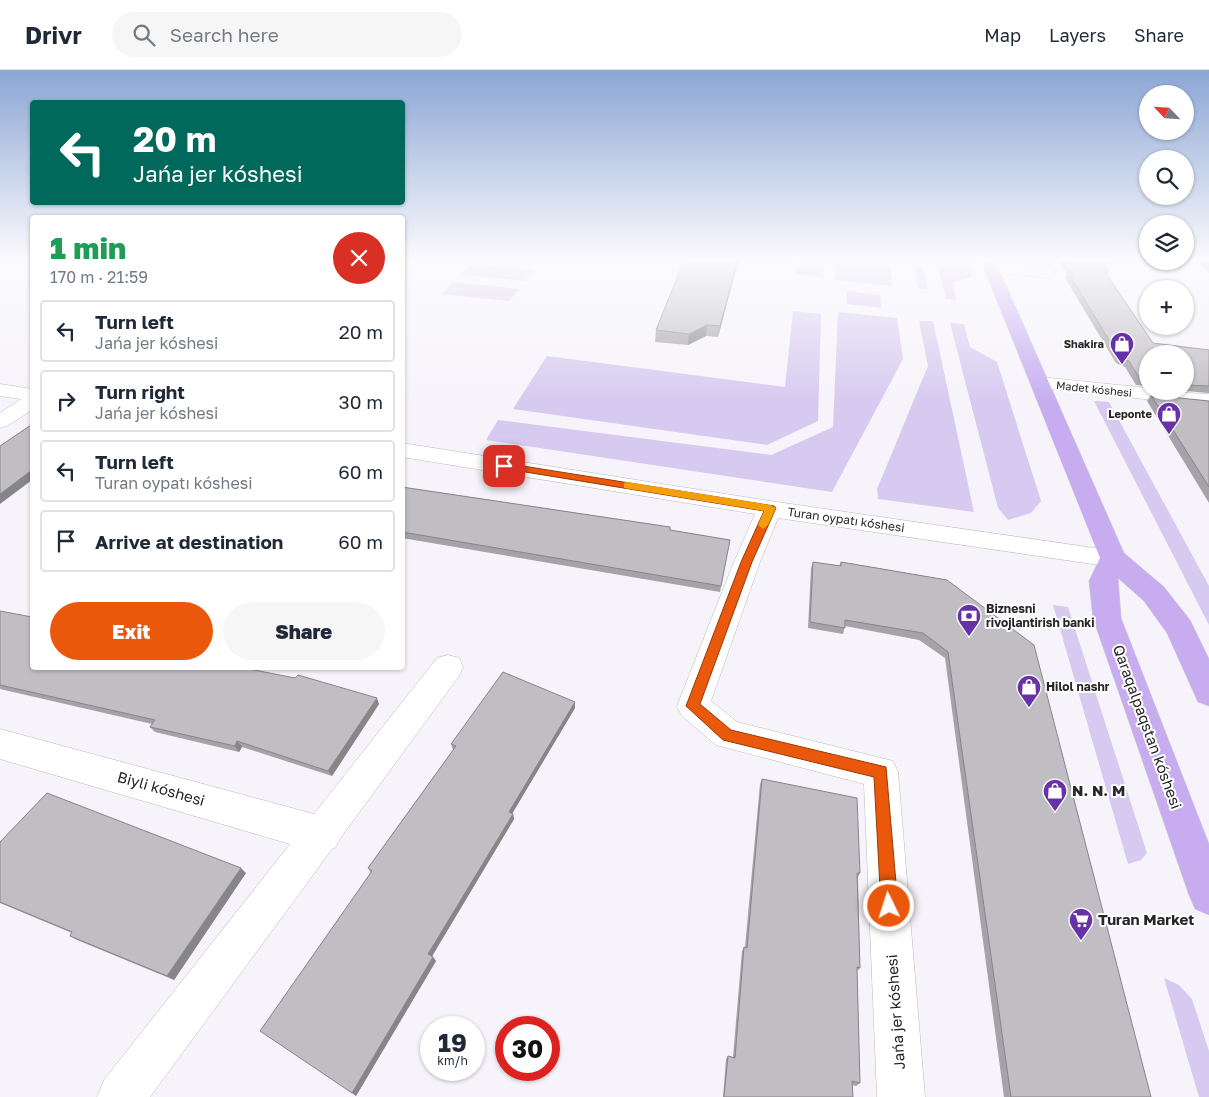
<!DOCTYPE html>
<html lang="en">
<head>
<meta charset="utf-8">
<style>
	:root { --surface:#fff; --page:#f6f6f7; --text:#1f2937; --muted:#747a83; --line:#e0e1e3; --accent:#ea580c }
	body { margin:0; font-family:"Golos Text",sans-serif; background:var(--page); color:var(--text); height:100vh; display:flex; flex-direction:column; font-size:19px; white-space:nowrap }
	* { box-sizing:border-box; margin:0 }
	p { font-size:16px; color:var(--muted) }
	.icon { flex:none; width:28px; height:28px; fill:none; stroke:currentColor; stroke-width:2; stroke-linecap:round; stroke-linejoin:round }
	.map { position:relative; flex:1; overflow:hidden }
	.sheet { position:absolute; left:30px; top:145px; width:375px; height:455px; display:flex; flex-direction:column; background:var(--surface); border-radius:5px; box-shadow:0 1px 4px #0004 }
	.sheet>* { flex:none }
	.hud { position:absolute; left:30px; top:30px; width:375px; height:105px; border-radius:5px; box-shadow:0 1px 4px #0004; background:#00695c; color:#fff; overflow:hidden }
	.needle { width:32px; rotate:295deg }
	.tools { position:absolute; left:1139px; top:15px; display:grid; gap:10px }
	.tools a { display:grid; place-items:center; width:55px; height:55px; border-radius:50%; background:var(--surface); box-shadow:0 1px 4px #0004; font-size:25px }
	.speed { position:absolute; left:420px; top:946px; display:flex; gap:10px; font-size:25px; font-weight:700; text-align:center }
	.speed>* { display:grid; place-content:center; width:65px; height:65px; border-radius:50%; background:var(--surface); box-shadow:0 1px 4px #0004; line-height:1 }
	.speed small { font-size:12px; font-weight:400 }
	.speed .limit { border:8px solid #d22; background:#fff; color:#111 }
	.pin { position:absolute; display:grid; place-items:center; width:42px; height:42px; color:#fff; margin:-21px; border-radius:10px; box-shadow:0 2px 8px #0006 }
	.me { position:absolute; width:55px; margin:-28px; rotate:356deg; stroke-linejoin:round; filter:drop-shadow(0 0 4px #0008) }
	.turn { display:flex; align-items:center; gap:18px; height:105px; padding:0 20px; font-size:22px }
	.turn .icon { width:65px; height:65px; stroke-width:2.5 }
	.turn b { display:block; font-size:35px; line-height:42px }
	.round { display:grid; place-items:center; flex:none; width:52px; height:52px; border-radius:26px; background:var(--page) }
	.head { display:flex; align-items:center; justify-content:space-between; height:85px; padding:0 20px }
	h1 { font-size:30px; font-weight:800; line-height:38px; color:#1e9e55 }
	.cta { display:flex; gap:10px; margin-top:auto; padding:10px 20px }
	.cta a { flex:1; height:58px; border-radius:30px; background:var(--accent); color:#fff; font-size:20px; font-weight:800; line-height:58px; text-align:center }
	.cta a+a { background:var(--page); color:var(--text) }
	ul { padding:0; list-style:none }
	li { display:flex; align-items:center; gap:15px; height:62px; margin:0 10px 8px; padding:0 10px; border:2px solid var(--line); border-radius:5px }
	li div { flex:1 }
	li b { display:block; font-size:19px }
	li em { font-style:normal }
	header { display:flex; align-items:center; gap:30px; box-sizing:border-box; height:70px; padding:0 25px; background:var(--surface); border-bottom:1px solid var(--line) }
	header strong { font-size:24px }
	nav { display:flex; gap:28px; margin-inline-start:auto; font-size:18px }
	.search { width:350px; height:45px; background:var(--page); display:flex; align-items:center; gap:12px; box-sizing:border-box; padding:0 18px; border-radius:28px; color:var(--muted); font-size:19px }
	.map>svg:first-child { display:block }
	.green { fill:#d6caf0 }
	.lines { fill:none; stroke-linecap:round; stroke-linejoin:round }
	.minor-casing { stroke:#bbb9be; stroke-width:1 }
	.primary-casing { stroke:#d4d4d4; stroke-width:1 }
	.minor { fill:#fff; fill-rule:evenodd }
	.primary { fill:#c7adf0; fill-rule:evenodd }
	.wall { fill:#a5a3a8 }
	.shaded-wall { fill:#868588 }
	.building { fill:#c0bec3; stroke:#868588 }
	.route { fill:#ea580c; stroke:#983908 }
	.slow { fill:#f59e0b }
	.labels { text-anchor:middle; stroke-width:4; stroke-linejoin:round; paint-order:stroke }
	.far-poi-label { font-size:11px; font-weight:bold; fill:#272628; stroke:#fff; text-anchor:end }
	.far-street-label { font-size:11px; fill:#272628; stroke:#fff }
	.street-label { font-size:12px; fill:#272628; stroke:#fff }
	.poi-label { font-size:12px; font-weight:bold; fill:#272628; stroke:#fff; text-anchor:start }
	.near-street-label { font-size:15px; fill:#272628; stroke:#fff }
	.near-poi-label { font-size:15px; font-weight:bold; fill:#272628; stroke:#fff; text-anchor:start }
</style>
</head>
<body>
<header>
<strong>Drivr</strong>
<div class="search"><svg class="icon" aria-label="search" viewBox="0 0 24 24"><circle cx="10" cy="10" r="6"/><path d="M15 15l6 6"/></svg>Search here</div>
<nav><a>Map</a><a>Layers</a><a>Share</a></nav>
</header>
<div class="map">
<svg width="1209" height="1027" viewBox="0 0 1209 1027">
	<rect width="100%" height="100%" fill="#f6f4fa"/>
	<!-- green -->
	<path class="green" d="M797,188h27l-1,19 -27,-3z
		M835,188h54l4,28 -58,-6z
		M911,188h10l7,31 -10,-1z
		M936,188h31l5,19 -19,6 3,17 -10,-1z
		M471,194l63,6 -9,11 -64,-7z
		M453,212l66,7 -10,12 -67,-7z
		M847,221l33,4 1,13 -34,-4z
		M793,241l28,3 -3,107 -51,24 -254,-36 34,-53 238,31z
		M838,242l59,6 6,41 -71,133 -346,-52 12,-20 273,35 62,-28z
		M919,251h14l41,191 -96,-13 -1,-10 51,-123z
		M950,253l14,1 6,23 27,15 44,139 -10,12 -23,7 -10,-12z
		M1094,331l15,1 100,184v39z
		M1053,535l15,2 79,246 -6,7 -13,4z
		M1164,908l15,7 13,14 17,52v46h-10z"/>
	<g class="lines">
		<defs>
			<path id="minor" d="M991,193l58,5 8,5 -8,5 -63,-7 -3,-3z
				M1040,307l108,11v3l61,3v12l-176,-19 -3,-4 3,-4z
				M0,314l32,5v21l-25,16 -7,2v-15l21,-14 -21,-3z
				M402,373l368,58 352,51 4,6 -4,6 -9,3 -335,-49 -18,44 -49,139 26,21 156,39 5,11 27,325h-48l-13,-313 -148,-39 -34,-29 -5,-10 57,-144 21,-48 -353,-57z
				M448,585l11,3 4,9 -4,9 -120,164 -4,8 -3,1 -182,248h-53l7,-17 186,-236 -290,-85v-30l314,85 123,-156z"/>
			<path id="primary" d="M980,188h14l130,295 40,34 26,33 19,39v47l-11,-4 -31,-69 -23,-32 -26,-23 3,40 88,226v71l-14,-6 -6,-14 -96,-277 -4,-37 11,-23z"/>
		</defs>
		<!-- minor casing -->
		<use href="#minor" class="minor-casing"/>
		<!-- primary casing -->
		<use href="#primary" class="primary-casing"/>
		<!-- minor -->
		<use href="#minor" class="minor"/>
		<!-- primary -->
		<use href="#primary" class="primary"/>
	</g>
	<!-- wall -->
	<path class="wall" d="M739,188l-21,79 -12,-1 -18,9 -33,-3 1,-12z
		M1057,188h44l8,12 -2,5 46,68 56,7v43l-24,-2v-37h-37v32l-12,-1 -11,-18 -9,-4 -51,-85 2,-4z
		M1195,188h14v15z
		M1151,325l58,6v102l-62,-102z
		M402,417l268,40v3l60,10 -10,52 -318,-54z
		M813,492l26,4 2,-4 106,18 204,517h-147l-59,-439 -26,-18 -74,-14 -2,8 -35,-6 3,-60z
		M0,541l379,93 -47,72 -90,-29 -3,5 -84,-20 -5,-5 2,-3 -152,-35z
		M575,632v6l-63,106h1l1,5 -82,137 4,5 -80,135 -4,-3 19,-220 -3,-5 85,-118 -2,-6z
		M762,709l98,94 -2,4 2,91 -3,3 3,112 -4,3 -4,-1 1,12h-130l3,-38 2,-3 5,1 9,-106 2,-4h1l15,-163z
		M0,772l246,31 -72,107 -97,-40 -7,-4 2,-3 -72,-30z"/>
	<!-- shaded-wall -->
	<path class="shaded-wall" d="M738,188h1l-21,79 2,-11z
		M707,255l-1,11 -18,9 1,-11z
		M32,400v10l-32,24v-10z
		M377,628l2,6 -47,72 -4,-5z
		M575,632v6l-65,109 -1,-5z
		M237,671l5,6 -3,5 -4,-6z
		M513,744l1,5 -83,139 -3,-4z
		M241,798l5,5 -72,107 -7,-4z
		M433,887l3,4 -80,135 -4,-3z"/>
	<!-- building -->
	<path class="building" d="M685,188h53l-18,68 -13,-1 -18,9 -33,-4z
		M1063,188h38l8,12 -6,-1 50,74 56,7v36l-24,-1v-31h-37v25h-8l-11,-18 -10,-4 -51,-85 4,1z
		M1203,188h6v7z
		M1151,325l58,6v86z
		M31,355h1v45l-32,24v-48z
		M402,417l268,40v3l60,10 -9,46 -319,-54z
		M813,492l28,4v-4l106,18 87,65 117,452h-140l-63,-445 -25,-19 -78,-13v8l-35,-6z
		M0,541l32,6v51h212l51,10 3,-3 79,23 -49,73 -91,-30 -2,5 -85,-19 5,-7 -155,-35z
		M503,602l72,30 -66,110 4,2 -85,140 5,3 -81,136 -92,-62 112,-160 -4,-3 88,-122 -5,-2z
		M762,709l95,19 3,75h-3l3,95 -3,-1 3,116 -8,-2 1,16h-129l4,-41 7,2 9,-111 3,1z
		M47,723l194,75 -74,108 -97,-40 2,-4 -72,-30v-60z"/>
	<!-- sky -->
	<linearGradient id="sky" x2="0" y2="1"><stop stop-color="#8ba6d5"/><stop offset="0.57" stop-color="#fbfafd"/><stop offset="1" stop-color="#fbfafd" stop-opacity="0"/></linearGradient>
	<rect width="1209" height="332" fill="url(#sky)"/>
	<!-- route -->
	<path class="route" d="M504,393l270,43 2,2 -24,54 -52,142 31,26 155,37 12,139 -3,6 -6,2 -6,-2 -2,-6 -7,-129 -151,-37 -37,-34 55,-144 23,-51 -263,-43 -1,-2z"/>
	<!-- slow -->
	<path class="slow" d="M627,412l143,23 6,3 -8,17 -5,4 -5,-4 6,-14 -140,-23v-5z"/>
	<!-- icons -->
	<defs>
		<symbol id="shop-pin" viewBox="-11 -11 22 30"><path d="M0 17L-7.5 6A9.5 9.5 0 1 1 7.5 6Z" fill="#6731a8" stroke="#fff"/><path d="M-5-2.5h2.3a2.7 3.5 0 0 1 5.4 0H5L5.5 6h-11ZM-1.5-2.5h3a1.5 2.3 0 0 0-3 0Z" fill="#fff"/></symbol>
		<symbol id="bank-pin" viewBox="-11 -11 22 30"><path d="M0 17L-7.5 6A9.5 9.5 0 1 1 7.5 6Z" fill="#6731a8" stroke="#fff"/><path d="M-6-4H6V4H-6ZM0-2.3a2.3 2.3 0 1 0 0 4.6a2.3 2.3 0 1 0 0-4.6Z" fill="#fff"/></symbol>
		<symbol id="supermarket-pin" viewBox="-11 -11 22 30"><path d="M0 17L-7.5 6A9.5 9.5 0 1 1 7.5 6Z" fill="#6731a8" stroke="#fff"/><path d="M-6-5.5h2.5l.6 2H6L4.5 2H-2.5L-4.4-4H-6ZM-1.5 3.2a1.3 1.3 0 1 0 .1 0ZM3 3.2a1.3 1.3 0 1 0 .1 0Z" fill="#fff"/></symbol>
	</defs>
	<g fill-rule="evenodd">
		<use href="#shop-pin" x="1108" y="260" width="28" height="38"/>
		<use href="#shop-pin" x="1155" y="330" width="28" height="38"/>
		<use href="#bank-pin" x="955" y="532" width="28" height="38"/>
		<use href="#shop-pin" x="1015" y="603" width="28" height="38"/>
		<use href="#shop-pin" x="1041" y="707" width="28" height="38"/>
		<use href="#supermarket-pin" x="1067" y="836" width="28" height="38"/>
	</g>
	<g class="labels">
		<!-- far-poi labels -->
		<g class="far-poi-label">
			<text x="1104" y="278">Shakira</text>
			<text x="1152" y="348">Leponte</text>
		</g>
		<!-- far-street labels -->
		<g class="far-street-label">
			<text transform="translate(1094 319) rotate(6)" y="4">Madet kóshesi</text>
		</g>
		<!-- street labels -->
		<g class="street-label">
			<text transform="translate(846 450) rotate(8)" y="4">Turan oypatı kóshesi</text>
		</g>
		<!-- poi labels -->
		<g class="poi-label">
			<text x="986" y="543">Biznesni<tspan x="986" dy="14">rivojlantirish banki</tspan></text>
			<text x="1046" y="621">Hilol nashr</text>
		</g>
		<!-- near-street labels -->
		<g class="near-street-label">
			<text transform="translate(1147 657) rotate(70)" y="5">Qaraqalpaqstan kóshesi</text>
			<text transform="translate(161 719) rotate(16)" y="5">Biyli kóshesi</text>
			<text transform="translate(896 942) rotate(-94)" y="5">Jańa jer kóshesi</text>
		</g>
		<!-- near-poi labels -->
		<g class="near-poi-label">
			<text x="1072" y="726">N. N. M</text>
			<text x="1098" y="855">Turan Market</text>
		</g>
	</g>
</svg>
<div class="tools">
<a><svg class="needle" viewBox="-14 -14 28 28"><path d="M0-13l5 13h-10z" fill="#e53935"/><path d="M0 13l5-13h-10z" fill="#747a83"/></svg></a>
<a><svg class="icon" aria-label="search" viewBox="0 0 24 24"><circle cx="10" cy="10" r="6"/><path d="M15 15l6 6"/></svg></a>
<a><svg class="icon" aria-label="layers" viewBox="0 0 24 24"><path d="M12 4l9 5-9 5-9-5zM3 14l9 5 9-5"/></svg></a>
<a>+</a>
<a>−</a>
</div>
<div class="speed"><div>19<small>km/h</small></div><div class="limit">30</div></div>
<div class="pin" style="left:504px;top:396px;background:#d93025"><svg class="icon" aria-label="arrive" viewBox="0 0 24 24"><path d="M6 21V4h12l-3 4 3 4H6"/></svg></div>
<svg class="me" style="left:889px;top:836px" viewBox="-20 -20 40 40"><circle r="17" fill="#ea580c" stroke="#fff" stroke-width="3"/><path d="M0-11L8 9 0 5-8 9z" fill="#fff"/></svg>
<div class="hud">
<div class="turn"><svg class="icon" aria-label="left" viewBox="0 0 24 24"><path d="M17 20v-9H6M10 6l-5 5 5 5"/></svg><div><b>20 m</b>Jańa jer kóshesi</div></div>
</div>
<section class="sheet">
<div class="head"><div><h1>1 min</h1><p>170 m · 21:59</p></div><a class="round" style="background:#d93025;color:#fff"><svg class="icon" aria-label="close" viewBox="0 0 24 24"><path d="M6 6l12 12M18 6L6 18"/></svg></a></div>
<ul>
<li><svg class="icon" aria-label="left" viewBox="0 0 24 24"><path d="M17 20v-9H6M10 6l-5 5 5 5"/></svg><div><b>Turn left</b><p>Jańa jer kóshesi</p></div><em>20 m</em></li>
<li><svg class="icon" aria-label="right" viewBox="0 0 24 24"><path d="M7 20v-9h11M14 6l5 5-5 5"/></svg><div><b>Turn right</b><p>Jańa jer kóshesi</p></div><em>30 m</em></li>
<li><svg class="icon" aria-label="left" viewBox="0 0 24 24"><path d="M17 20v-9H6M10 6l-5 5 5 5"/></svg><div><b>Turn left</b><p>Turan oypatı kóshesi</p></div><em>60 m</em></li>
<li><svg class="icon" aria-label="arrive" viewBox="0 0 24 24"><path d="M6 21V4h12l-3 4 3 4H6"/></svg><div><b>Arrive at destination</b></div><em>60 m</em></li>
</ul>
<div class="cta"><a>Exit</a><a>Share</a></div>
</section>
</div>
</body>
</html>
